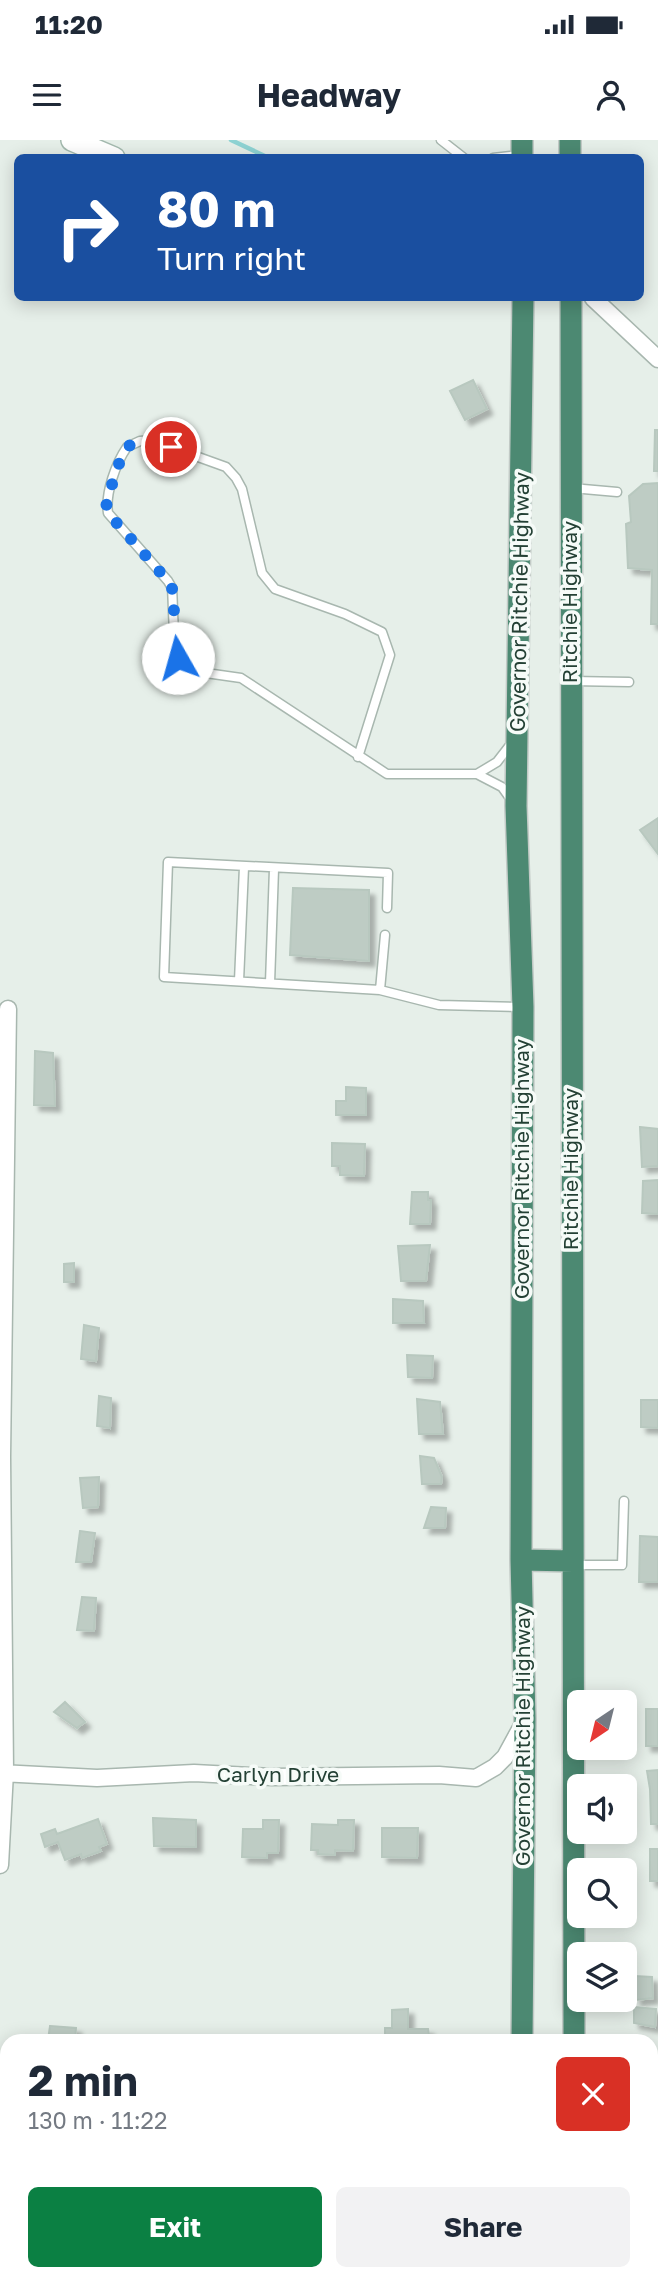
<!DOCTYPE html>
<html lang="en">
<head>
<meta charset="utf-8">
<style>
	:root { --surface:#fff; --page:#f2f2f3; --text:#1f2937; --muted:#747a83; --accent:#0b8043 }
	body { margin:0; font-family:"Golos Text",sans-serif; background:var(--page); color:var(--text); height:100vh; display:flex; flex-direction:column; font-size:26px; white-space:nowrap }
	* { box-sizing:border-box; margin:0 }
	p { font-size:23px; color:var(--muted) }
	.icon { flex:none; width:38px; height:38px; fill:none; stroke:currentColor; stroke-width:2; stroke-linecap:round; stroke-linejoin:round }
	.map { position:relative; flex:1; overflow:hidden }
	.drawer { position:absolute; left:0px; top:1894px; width:658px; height:247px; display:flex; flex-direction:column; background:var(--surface); border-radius:21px 21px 0 0; box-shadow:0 4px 18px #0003 }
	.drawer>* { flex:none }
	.hud { position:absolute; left:14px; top:14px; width:630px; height:147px; border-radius:10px; box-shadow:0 4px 18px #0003; background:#1a4fa0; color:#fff; overflow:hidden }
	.needle { width:46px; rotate:215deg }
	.controls { position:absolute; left:567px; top:1550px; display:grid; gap:14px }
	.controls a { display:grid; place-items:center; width:70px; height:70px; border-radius:10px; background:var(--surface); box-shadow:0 4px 18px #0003; font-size:35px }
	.pin { position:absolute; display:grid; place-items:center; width:60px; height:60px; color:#fff; margin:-30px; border:4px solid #fff; border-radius:50%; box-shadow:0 2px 7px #0007 }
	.me { position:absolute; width:77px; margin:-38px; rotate:353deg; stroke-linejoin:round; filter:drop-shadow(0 0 5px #0008) }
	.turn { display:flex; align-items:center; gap:24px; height:147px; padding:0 28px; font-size:32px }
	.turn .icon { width:91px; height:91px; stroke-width:2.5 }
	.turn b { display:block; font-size:49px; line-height:60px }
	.round { display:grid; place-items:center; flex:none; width:74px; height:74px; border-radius:10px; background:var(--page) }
	.head { display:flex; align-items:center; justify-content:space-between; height:119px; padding:0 28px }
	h1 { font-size:42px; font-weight:700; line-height:52px }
	.primary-button { display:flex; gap:14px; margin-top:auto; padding:14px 28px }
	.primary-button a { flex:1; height:80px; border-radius:10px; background:var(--accent); color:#fff; font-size:28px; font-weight:700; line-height:80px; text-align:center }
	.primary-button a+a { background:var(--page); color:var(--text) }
	.status { display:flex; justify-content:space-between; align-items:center; height:49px; padding:0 35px; background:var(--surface); direction:ltr }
	.status svg { height:19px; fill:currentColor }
	header { display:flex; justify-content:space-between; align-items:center; height:91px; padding:0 28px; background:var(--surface); font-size:32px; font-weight:700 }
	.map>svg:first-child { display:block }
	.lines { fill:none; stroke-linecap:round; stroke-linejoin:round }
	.stream { stroke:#8ed3d3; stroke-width:4.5 }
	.building { fill:#beccc4; stroke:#b8c8bf; stroke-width:2; filter:url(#shadow) }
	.service-casing { stroke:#a8b7af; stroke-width:11 }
	.minor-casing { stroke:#a8b7af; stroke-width:19 }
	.secondary-casing { stroke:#a4baaf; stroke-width:24 }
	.trunk-casing { stroke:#c2cac6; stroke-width:24 }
	.service { stroke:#fff; stroke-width:8 }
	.minor { stroke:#fff; stroke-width:16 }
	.secondary { stroke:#fff; stroke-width:21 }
	.trunk { stroke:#4c8972; stroke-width:21 }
	.route { stroke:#1a73e8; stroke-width:12; stroke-dasharray:0 21.6 }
	.labels { text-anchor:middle; stroke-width:7; stroke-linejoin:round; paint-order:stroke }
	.street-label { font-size:21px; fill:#244135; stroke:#f6fbf8 }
</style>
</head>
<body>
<div class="status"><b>11:20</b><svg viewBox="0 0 49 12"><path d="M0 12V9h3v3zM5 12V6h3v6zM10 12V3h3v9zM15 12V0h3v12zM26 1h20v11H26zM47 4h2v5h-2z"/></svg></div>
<header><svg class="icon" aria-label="menu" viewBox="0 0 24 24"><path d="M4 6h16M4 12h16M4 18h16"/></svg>Headway<svg class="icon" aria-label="person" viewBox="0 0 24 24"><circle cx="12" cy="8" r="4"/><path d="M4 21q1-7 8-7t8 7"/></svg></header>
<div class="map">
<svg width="658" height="2140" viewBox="0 0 658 2140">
	<defs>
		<filter id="shadow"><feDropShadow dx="5.5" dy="5.5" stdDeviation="2" flood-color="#0004"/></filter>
	</defs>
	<rect width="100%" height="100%" fill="#e6efe9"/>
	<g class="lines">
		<!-- stream -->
		<path class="stream" d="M231,0l38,18"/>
	</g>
	<!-- building -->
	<path class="building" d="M473,240l14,29 -22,11 -15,-29z
		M655,290h3v41h-4z
		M658,343v141h-7l1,-54 -24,-2 -2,-44 5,-2 -2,-26 14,-12z
		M658,678v36l-18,-24z
		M293,748l76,2v71l-79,-6z
		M35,911l18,2 2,53 -21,-1z
		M346,947l20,1v27h-30v-14h10z
		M640,987l18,2v37l-16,1z
		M332,1003l33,1 -1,32 -24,-1v-9h-8z
		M658,1040v34l-16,-1 1,-32z
		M412,1052h16v8h3l-1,24h-20z
		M430,1105l-4,36h-25l-3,-35z
		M74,1123v19h-10v-18z
		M393,1159l30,2 1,22h-31z
		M84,1185l15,3 -3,33 -15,-2z
		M407,1215l26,1 -1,22 -24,-1z
		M99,1256l12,2 -1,30 -13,-2z
		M417,1259l23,3 3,32h-24z
		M641,1260h17v28l-17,-1z
		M420,1316l14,2 8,19 -1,7h-19z
		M99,1337l-1,30 -15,1 -3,-30z
		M431,1367l15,1 -1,20h-21z
		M80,1391l15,2 -4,29h-15z
		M640,1396l18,1v45h-19z
		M82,1457l14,1 -2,33 -17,-1z
		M65,1562l20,20 -8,6 -23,-16z
		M646,1569h12v37h-12z
		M658,1630v54h-7l-1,-35 -3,-18z
		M153,1678l43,2v27l-42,-1z
		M98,1679l9,25 -8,3 2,4 -19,7 -1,-4 -16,6 -7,-18 -13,5 -4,-13 14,-5 2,5z
		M263,1680h16l-1,33h-11v5l-25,-1 1,-28h20z
		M338,1680h16l-1,31 -18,-1v5l-17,-1v-4h-7l1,-26 26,1z
		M382,1688h36l-1,30 -35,-1z
		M650,1709h8v32h-8z
		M634,1836l18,1 1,21 -17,2z
		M634,1867l22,2 -1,18 -21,-4z
		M408,1869v20h20l1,6h7v5h-51v-12h7v-18z
		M50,1886l26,2 -1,12h-27z"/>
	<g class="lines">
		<defs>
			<path id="service" d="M441,0l23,18
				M493,18l26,-3
				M572,348l45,4
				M572,541l57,1
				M358,617l32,-102 -8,-23 -37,-18 -70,-25 -13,-16 -20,-84 -6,-11 -10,-11 -75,-27 -11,1 -13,6c-11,16 -22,46 -19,66l60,68 4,7c2,27 -1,58 13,82l56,8 146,96h90l25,13 10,14
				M477,634l20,-12 14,-18
				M387,768l1,-35 -220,-11 -4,115 216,13 59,15 84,2
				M239,841l5,-114
				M270,843l4,-114
				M380,850l5,-55
				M576,1425h46l2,-64"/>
			<path id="minor" d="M593,158l65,61
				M0,1633l97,5 97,-5 78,4 167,-2 37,3 19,-11 10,-10 18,-33
				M0,1725l5,-93 -3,-315 6,-448
				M0,1950l7,1
				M322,2140l5,-7"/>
			<path id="secondary" d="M72,0l42,18"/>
			<path id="trunk" d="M522,0v18
				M570,0v18
				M571,158l3,1742
				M521,1420l52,1
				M522,1900l3,-321 -4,-159 2,-553 -7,-201 7,-508
				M523,2133v7
				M573,2140v-7"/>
		</defs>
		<!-- service casing -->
		<use href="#service" class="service-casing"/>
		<!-- minor casing -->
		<use href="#minor" class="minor-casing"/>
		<!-- secondary casing -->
		<use href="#secondary" class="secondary-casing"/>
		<!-- trunk casing -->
		<use href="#trunk" class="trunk-casing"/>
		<!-- service -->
		<use href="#service" class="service"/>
		<!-- minor -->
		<use href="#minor" class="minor"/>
		<!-- secondary -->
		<use href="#secondary" class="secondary"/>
		<!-- trunk -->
		<use href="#trunk" class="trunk"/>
	</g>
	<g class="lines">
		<!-- route -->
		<path class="route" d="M171,307c-18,-6 -35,-12 -48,5l-17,50 2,11 60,68 4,7 6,70"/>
	</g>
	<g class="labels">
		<!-- street labels -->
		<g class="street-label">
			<text transform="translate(520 462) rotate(-89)" y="7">Governor Ritchie Highway</text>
			<text transform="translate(570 462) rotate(-90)" y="7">Ritchie Highway</text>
			<text transform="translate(522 1029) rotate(-90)" y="7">Governor Ritchie Highway</text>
			<text transform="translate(571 1029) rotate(-90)" y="7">Ritchie Highway</text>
			<text transform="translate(523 1596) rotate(-90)" y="7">Governor Ritchie Highway</text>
			<text x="278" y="1642">Carlyn Drive</text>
		</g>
	</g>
</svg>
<div class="controls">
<a><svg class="needle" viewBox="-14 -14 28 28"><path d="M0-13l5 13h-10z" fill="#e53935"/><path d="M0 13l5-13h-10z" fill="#747a83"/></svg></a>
<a><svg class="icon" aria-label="sound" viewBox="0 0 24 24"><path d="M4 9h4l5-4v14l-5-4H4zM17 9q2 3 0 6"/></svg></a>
<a><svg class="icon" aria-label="search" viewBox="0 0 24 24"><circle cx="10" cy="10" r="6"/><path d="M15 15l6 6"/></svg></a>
<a><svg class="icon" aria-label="layers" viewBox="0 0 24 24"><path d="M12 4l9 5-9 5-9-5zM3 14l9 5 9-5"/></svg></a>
</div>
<div class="pin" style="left:171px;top:307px;background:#d93025"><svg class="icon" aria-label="arrive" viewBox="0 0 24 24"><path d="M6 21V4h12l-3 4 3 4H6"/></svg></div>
<svg class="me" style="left:178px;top:518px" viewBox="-20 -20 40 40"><circle r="19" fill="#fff"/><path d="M0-13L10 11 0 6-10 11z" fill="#1a73e8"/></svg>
<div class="hud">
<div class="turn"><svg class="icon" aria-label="right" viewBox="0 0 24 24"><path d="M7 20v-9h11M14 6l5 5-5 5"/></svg><div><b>80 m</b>Turn right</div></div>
</div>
<section class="drawer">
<div class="head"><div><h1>2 min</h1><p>130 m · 11:22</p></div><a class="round" style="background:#d93025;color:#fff"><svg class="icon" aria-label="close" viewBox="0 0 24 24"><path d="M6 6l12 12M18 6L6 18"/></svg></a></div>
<div class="primary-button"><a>Exit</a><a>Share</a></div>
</section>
</div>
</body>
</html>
